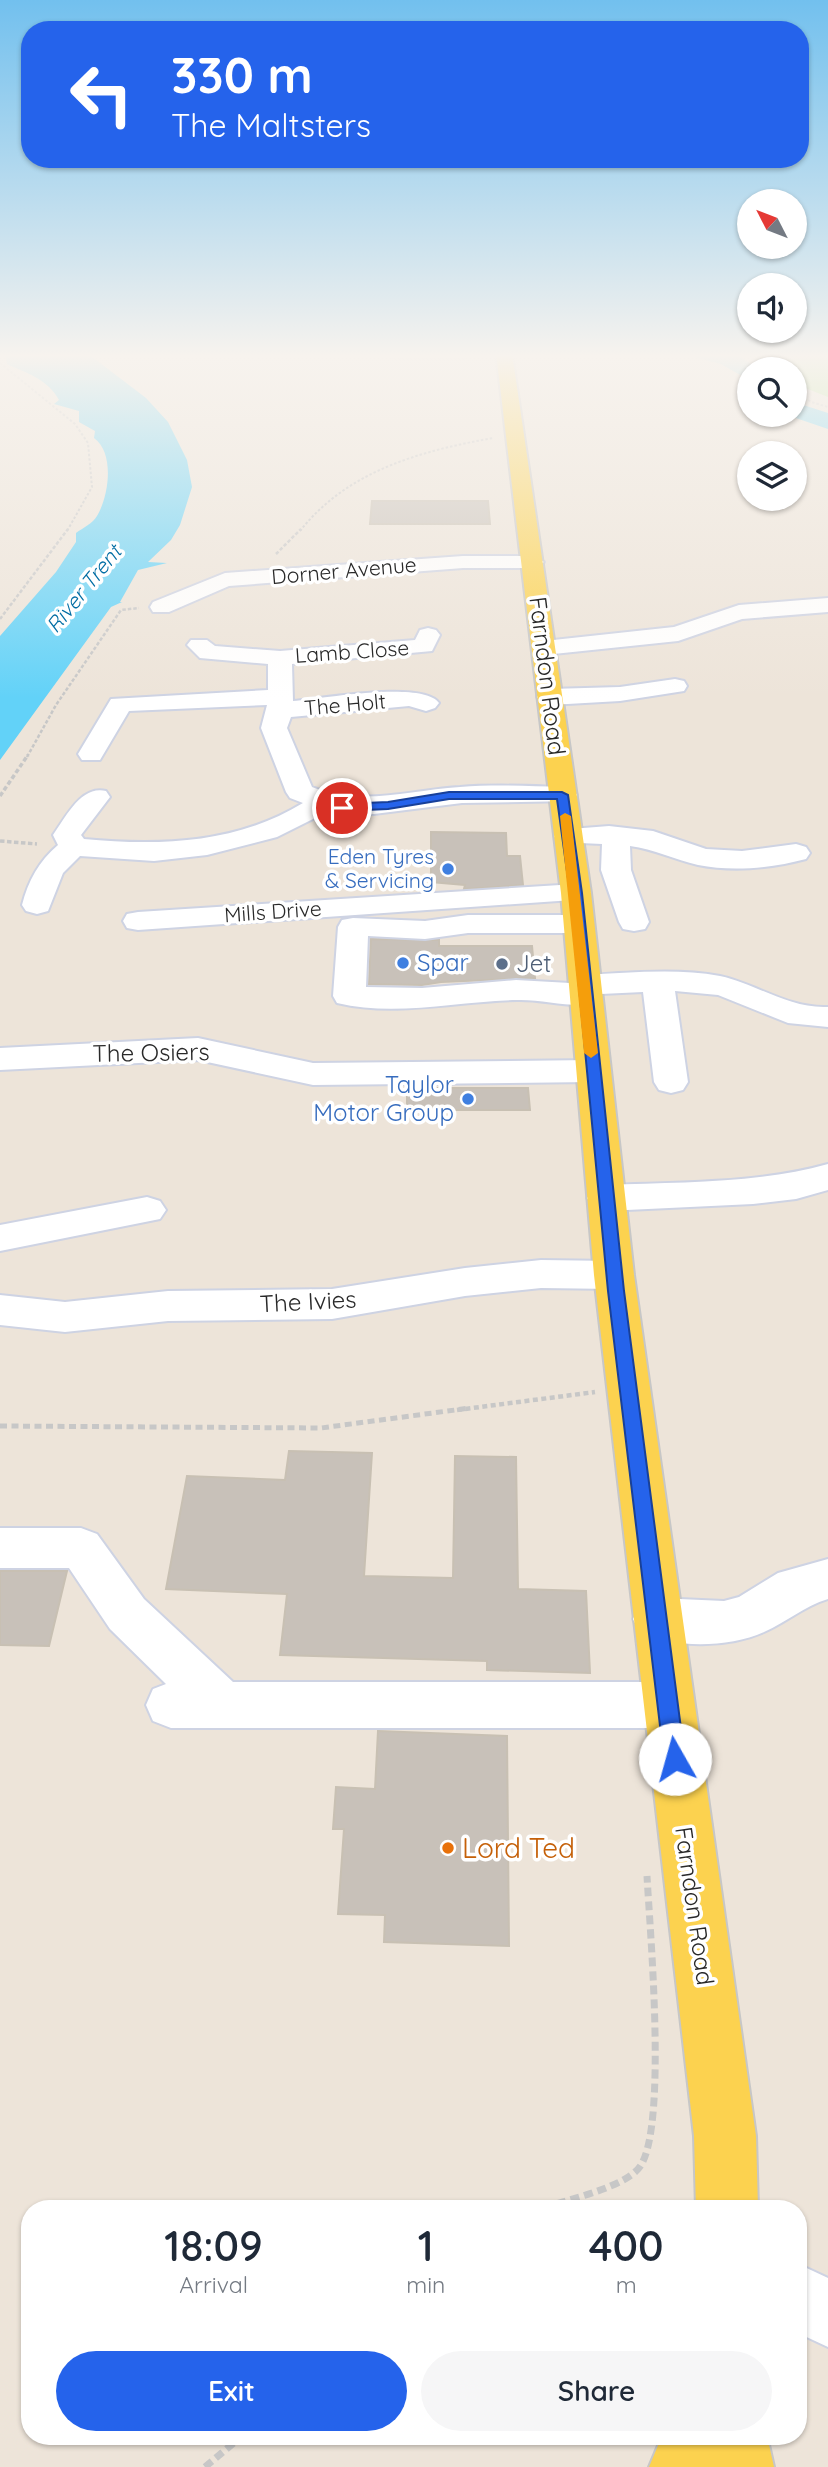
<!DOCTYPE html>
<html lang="en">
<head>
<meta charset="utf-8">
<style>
	:root { --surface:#fff; --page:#f6f6f7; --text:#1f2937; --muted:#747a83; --accent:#2563eb }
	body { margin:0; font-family:Quicksand,sans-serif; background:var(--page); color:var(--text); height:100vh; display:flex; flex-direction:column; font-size:26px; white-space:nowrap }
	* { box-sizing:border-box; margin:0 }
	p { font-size:23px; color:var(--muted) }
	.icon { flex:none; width:38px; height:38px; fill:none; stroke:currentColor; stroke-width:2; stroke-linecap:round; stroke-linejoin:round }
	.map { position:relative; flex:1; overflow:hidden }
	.panel { position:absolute; left:21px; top:2200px; width:786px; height:245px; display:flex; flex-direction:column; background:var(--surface); border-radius:28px; box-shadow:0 2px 5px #0004 }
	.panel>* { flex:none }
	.guide { position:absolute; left:21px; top:21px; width:788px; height:147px; border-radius:28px; box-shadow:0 2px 5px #0004; background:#2563eb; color:#fff; overflow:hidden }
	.needle { width:46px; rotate:312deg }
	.buttons { position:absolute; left:737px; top:189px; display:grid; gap:14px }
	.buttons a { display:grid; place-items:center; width:70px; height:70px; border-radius:50%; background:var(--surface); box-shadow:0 2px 5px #0004; font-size:35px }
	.pin { position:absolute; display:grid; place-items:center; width:60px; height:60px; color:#fff; margin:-30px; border:4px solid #fff; border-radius:50%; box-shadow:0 2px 7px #0007 }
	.me { position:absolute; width:77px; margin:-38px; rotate:353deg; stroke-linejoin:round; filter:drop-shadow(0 0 5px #0008) }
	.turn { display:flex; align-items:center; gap:24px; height:147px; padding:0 35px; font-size:32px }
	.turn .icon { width:91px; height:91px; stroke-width:2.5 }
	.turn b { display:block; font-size:49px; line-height:60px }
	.eta { display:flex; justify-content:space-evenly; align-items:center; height:119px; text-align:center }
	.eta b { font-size:42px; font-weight:600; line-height:49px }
	.button { display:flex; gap:14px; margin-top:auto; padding:14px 35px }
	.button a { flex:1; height:80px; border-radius:42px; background:var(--accent); color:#fff; font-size:28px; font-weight:600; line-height:80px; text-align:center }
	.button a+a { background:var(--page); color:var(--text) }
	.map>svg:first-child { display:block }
	.green { fill:#afe890 }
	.water { fill:#62d2f8 }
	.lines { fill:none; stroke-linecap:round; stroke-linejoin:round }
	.river { fill:#62d2f8; fill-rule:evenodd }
	.building { fill:#c8c1b9; stroke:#c8c0b3; stroke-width:2 }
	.minor-casing { stroke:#ced3e3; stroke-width:4 }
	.major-casing { stroke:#c7c7c7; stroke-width:4 }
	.path-far5 { stroke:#c7c7c7; stroke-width:2; stroke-dasharray:2.5 2; stroke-linecap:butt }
	.path-far4 { stroke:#c7c7c7; stroke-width:2.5; stroke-dasharray:3.5 2; stroke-linecap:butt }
	.path-far3 { stroke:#c7c7c7; stroke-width:3.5; stroke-dasharray:4.5 2.5; stroke-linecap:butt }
	.path-far2 { stroke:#c7c7c7; stroke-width:4.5; stroke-dasharray:5 3.5; stroke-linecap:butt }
	.path-far1 { stroke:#c7c7c7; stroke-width:5; stroke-dasharray:7 4.5; stroke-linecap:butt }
	.path { stroke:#c7c7c7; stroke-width:7; stroke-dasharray:9 5; stroke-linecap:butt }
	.minor { fill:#fff; fill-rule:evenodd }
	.major { fill:#fcd24f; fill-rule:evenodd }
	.route { fill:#2563eb; stroke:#184099; stroke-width:2 }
	.slow { fill:#f59e0b }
	.shop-dot { fill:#3f7fe0; stroke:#fff; stroke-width:2.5 }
	.service-dot { fill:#5c6f8a; stroke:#fff; stroke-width:2.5 }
	.food-dot { fill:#e8710a; stroke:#fff; stroke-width:2.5 }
	.labels { text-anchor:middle; stroke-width:7; stroke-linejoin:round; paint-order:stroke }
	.far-street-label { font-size:21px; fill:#292929; stroke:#fff }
	.far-water-label { font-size:21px; font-style:italic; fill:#026ea4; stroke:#fff }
	.far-shop-label { font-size:21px; fill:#366cbe; stroke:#fff; text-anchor:end }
	.street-label { font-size:24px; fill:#292929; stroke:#fff }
	.shop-label { font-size:24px; fill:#366cbe; stroke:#fff; text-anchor:start }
	.service-label { font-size:24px; fill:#4e5e75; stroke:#fff; text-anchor:start }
	.near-food-label { font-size:28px; fill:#c56008; stroke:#fff; text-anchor:start }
</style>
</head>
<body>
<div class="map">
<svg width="828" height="2467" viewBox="0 0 828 2467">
	<rect width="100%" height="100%" fill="#ede4d9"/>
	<!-- green -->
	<path class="green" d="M744,353h84v44l-33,-13 -1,-15h-24z"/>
	<!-- water -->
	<path class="water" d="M5,353h82l59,45 22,24 19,38 5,27 -12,38 -9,15 -23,22 19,1 -29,7 -18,32h2l-11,5 -111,153v-124l56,-64 20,-30v-9c7,-5 17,-10 21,-17 12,-20 18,-63 -3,-78l1,-7 -16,-9v-11l-25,-7 5,-4c-11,-21 -33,-27 -52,-36z"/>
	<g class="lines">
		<!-- river -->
		<path class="river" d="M694,353l43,1 21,15h-9v11l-28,-16 -24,-6z
			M794,402l34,11v16l-41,-14h7z"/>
	</g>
	<!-- building -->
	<path class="building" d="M372,501h116l2,23h-120z
		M431,832l75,1 1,23h13l3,29 -59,4 1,-4 -34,-3z
		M371,939l68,1v6h93l3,32 -94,4 -19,3 -53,-1z
		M407,1088h121l2,22h-123z
		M289,1451l83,2 -8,123 89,2 2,-122 61,1 2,132 68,2 4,82 -103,-3v-9l-207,-6 7,-61 -121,-5 21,-113 98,4z
		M0,1571h67l-18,75 -49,-1z
		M378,1731l129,5 2,210 -125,-4 1,-27 -47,-1 6,-85h-11l3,-42 39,2z"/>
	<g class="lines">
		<defs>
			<path id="minor" d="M386,353h88l-8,5h-72z
				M463,556h70l11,6 -11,6h-70l-234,18 -60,26h-16l-3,-5 3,-5 72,-29z
				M828,598v14l-86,7 -64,22 -134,14 -8,-2 -4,-5 4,-5 8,-2 130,-14 65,-22z
				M428,628l8,2 4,5 -8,16 -140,13 1,37c28,-2 130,-21 146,2l-4,5 -9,3 -17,-5 -118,11 -4,11 25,59c49,20 97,3 148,0 35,-3 69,-1 103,0l10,2 4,6 -4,6 -111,2 -88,11 -45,-3 -52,26 -70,18 -53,6 -74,-5 -17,17 -15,38 -11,3 -11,-3 -4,-6c6,-24 17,-44 36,-60l-5,-10c13,-18 28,-50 53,-44l4,6 -29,38 3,4c75,7 152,5 219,-36l-13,-5 -4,-6 -25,-64 6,-23 -138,6 -29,49h-18l-4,-6 33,-55 157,-9v-26l-68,-6 -13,-13 4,-5h16l8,6 65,5 135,-11 5,-10z
				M675,679l9,2 3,5 -3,5 -64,10 -70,4 -9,-3 -4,-5 4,-5 9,-3 70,-2z
				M609,826l44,5 53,18 36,2 54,-7 10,3 4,6 -4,6c-34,9 -73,13 -108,6 -23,-5 -44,-16 -68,-19l1,24 18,52 -4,7 -11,2 -11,-2 -4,-7 -18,-52 1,-26 -44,-2 -4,-6 4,-6z
				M576,884l11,3 4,6 -4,6 -449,31 -11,-2 -4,-7 4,-7 11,-2z
				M468,915h110l11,2 4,7 -4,7 -11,2h-110l-43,6 -57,-3 -2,51 56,1 94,-8 54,3 4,-5 11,-3c44,-2 91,-7 135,1 37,8 69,33 108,31v20l-40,-4 -70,-28 -43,-4 13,91 -5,8 -12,3 -12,-3 -5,-8 -11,-90 -42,2 -3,9c-25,6 -55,-4 -81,-3 -59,1 -121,17 -180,3l-4,-7 5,-69 4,-7 11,-2 72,3z
				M198,1038l115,25 280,-3 12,3 5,8 -5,8 -12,3 -280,3 -115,-25 -198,10v-22z
				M828,1164v26l-32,9 -43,5 -147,7 -13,-4 -6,-9 6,-9 13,-4c74,-3 150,-1 222,-21z
				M147,1197l13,4 6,9 -6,9 -160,32v-26z
				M541,1260l73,1 14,4 6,10 -6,10 -14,4 -73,-1 -76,8 -133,23 -164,2 -103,11 -65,-7v-30l65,7 103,-11 164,-2 133,-21z
				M0,1528h81l16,6 47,65 89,83h435l18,7 7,16 -7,16 -18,7h-497l-18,-7 -7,-16 7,-16 13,-5 -56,-55 -41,-61h-69z
				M828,1559v40c-24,7 -41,23 -64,33 -36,16 -87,16 -124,2l-7,-15 7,-15 17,-6 67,3 15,-4 39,-24z
				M798,2264l30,14v69l-30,-14z"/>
			<path id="major" d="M496,353h16l79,540 43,382 122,861 2,72h-62l-2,-72 -100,-861 -33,-382z
				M662,2436h105l7,31h-125z"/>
		</defs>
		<!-- minor casing -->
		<use href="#minor" class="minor-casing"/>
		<!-- major casing -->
		<use href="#major" class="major-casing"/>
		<!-- path-far5 -->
		<path class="path-far5" d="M759,353l25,16
			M0,363l75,61 13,19 4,44 -25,44
			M794,389l17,13 17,5
			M300,531c47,-60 120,-80 193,-93"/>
		<!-- path-far4 -->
		<path class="path-far4" d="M276,554l25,-25
			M0,619l68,-90
			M27,757l29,-52 65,-95 18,-2"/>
		<!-- path-far3 -->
		<path class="path-far3" d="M0,796l28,-41
			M0,841l37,3"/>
		<!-- path-far2 -->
		<path class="path-far2" d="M457,1410l138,-18"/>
		<!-- path-far1 -->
		<path class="path-far1" d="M0,1426l321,2 149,-20"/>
		<!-- path -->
		<path class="path" d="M544,2208c24,-9 84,-21 97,-43 26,-43 9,-233 6,-289
			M205,2467l37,-31"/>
		<!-- minor -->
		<use href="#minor" class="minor"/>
		<!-- major -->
		<use href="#major" class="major"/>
	</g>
	<!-- sky -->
	<linearGradient id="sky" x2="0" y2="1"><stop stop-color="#72c0ee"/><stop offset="0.51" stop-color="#f7f3ee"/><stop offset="1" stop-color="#f7f3ee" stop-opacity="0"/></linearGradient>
	<rect width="828" height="698" fill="url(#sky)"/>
	<!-- route -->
	<path class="route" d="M449,792h113l6,3 14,98 42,398 61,468 -3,7 -7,3 -8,-3 -3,-7 -56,-468 -38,-398 -13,-94h-108l-61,10 -46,2 -6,-3 6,-4 46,-2z"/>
	<!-- slow -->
	<path class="slow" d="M565,813l6,3 27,237 -7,5 -7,-5 -24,-237z"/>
	<!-- markers -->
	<g class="shop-dot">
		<circle cx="448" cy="869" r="7"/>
		<circle cx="403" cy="963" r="7"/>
		<circle cx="468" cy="1099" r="7"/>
	</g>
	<circle class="service-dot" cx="502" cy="964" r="7"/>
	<circle class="food-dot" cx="448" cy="1848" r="7"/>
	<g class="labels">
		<!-- far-street labels -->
		<g class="far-street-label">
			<text transform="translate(344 571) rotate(-5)" y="7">Dorner Avenue</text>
			<text transform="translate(352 652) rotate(-4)" y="7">Lamb Close</text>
			<text transform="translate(345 705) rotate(-5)" y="7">The Holt</text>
			<text transform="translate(273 912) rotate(-4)" y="7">Mills Drive</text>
		</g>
		<!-- far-water labels -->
		<g class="far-water-label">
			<text transform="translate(84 589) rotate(-51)" y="7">River Trent</text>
		</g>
		<!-- far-shop labels -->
		<g class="far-shop-label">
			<text x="434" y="864">Eden Tyres<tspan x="434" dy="24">&amp; Servicing</tspan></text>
		</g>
		<!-- street labels -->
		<g class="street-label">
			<text transform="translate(547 676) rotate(83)" y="8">Farndon Road</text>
			<text transform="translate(151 1053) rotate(-1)" y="8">The Osiers</text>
			<text transform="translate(308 1302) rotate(-3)" y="8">The Ivies</text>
			<text transform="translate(694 1906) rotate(82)" y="8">Farndon Road</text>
		</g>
		<!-- shop labels -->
		<g class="shop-label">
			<text x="417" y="971">Spar</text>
			<text x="454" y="1093" text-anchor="end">Taylor<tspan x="454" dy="28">Motor Group</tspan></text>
		</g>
		<!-- service labels -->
		<g class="service-label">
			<text x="516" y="972">Jet</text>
		</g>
		<!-- near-food labels -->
		<g class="near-food-label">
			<text x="462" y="1858">Lord Ted</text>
		</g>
	</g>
</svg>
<div class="buttons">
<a><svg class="needle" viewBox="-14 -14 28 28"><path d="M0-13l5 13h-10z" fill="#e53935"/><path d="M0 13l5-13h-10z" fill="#747a83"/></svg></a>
<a><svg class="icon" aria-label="sound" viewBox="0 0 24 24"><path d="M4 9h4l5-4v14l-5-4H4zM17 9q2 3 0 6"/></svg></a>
<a><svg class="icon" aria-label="search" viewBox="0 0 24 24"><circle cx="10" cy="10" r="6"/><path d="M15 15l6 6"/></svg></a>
<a><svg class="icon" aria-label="layers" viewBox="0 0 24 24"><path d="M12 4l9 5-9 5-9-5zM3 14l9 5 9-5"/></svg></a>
</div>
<div class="pin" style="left:342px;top:808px;background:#d93025"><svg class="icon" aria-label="arrive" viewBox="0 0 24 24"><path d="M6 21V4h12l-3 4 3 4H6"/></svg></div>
<svg class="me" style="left:675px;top:1759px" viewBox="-20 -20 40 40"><circle r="19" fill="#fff"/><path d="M0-13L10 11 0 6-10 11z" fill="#2563eb"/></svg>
<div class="guide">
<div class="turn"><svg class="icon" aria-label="left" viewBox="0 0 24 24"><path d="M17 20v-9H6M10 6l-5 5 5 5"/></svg><div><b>330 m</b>The Maltsters</div></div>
</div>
<section class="panel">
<div class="eta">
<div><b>18:09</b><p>Arrival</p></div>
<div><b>1</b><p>min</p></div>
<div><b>400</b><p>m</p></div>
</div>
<div class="button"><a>Exit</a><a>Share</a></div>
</section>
</div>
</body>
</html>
